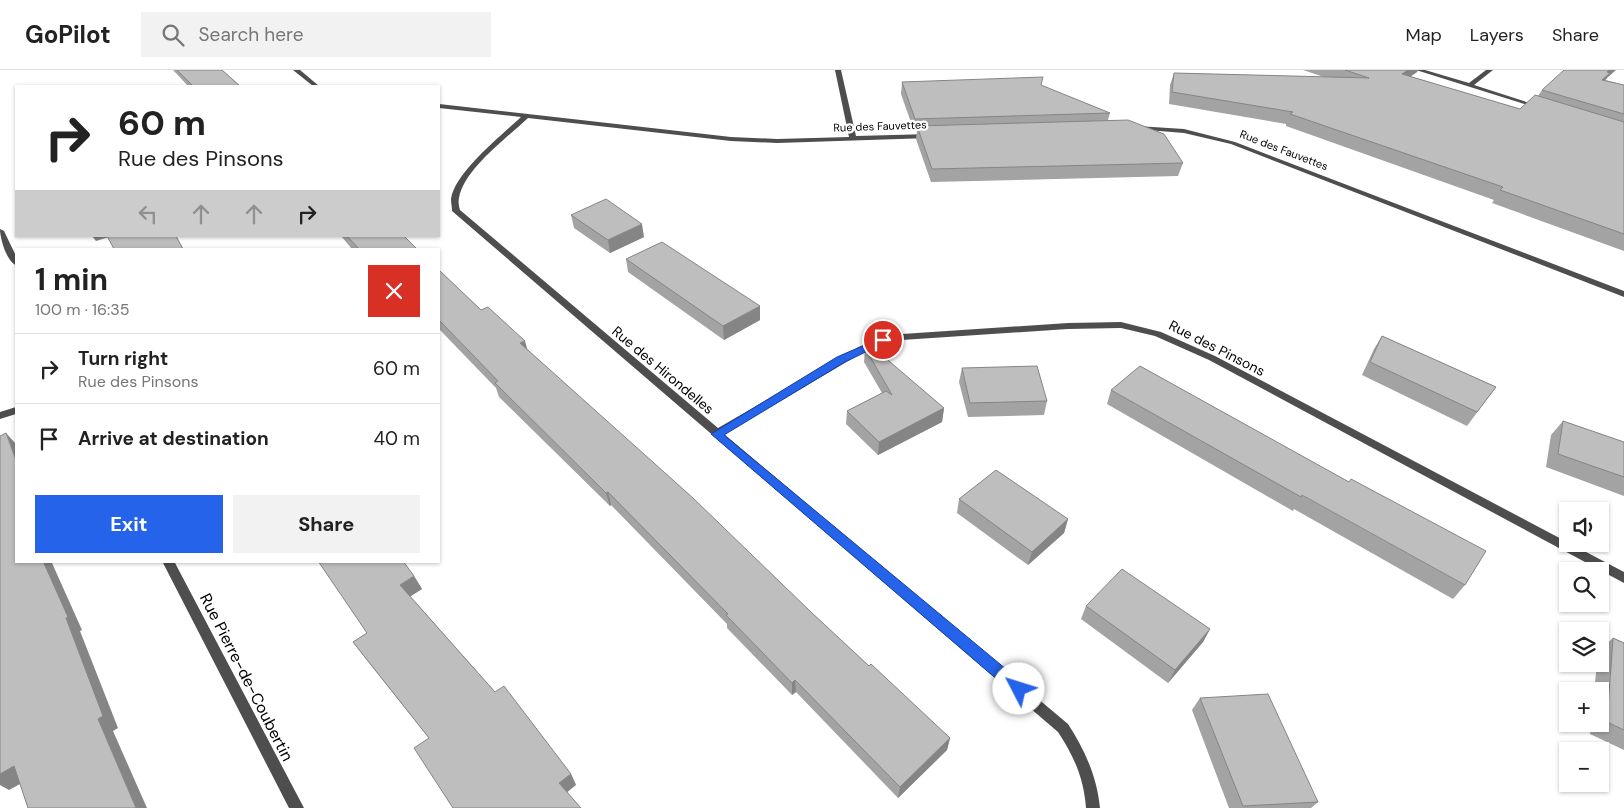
<!DOCTYPE html>
<html lang="en">
<head>
<meta charset="utf-8">
<style>
	:root { --surface:#fff; --page:#f2f2f2; --text:#222; --muted:#767676; --line:#e0e0e0; --accent:#2563eb }
	body { margin:0; font-family:"DM Sans",sans-serif; background:var(--page); color:var(--text); height:100vh; display:flex; flex-direction:column; font-size:19px; white-space:nowrap }
	* { box-sizing:border-box; margin:0 }
	p { font-size:16px; color:var(--muted) }
	.icon { flex:none; width:28px; height:28px; fill:none; stroke:currentColor; stroke-width:2; stroke-linecap:round; stroke-linejoin:round }
	.map { position:relative; flex:1; overflow:hidden }
	.side { position:absolute; left:15px; top:178px; width:425px; height:315px; display:flex; flex-direction:column; background:var(--surface); border-radius:0px; box-shadow:0 1px 4px #0004 }
	.side>* { flex:none }
	.hud { position:absolute; left:15px; top:15px; width:425px; height:152px; border-radius:0px; box-shadow:0 1px 4px #0004; background:#fff; color:var(--text); overflow:hidden }
	.fabs { position:absolute; left:1559px; top:432px; display:grid; gap:10px }
	.fabs a { display:grid; place-items:center; width:50px; height:50px; border-radius:0px; background:var(--surface); box-shadow:0 1px 4px #0004; font-size:25px }
	.pin { position:absolute; display:grid; place-items:center; width:42px; height:42px; color:#fff; margin:-21px; border:2px solid #fff; border-radius:50%; box-shadow:0 1px 5px #0007 }
	.me { position:absolute; width:55px; margin:-28px; rotate:310deg; stroke-linejoin:round; filter:drop-shadow(0 0 4px #0008) }
	.turn { display:flex; align-items:center; gap:18px; height:105px; padding:0 20px; font-size:22px }
	.turn .icon { width:65px; height:65px; stroke-width:2.5 }
	.turn b { display:block; font-size:35px; line-height:42px }
	.lanes { display:flex; align-items:center; height:48px; padding:0 20px; background:#0003; justify-content:center; gap:25px; direction:ltr }
	.lanes .off { opacity:.35 }
	.round { display:grid; place-items:center; flex:none; width:52px; height:52px; border-radius:0px; background:var(--page) }
	.overview { display:flex; align-items:center; justify-content:space-between; height:85px; padding:0 20px }
	h1 { font-size:30px; font-weight:700; line-height:38px }
	.action { display:flex; gap:10px; margin-top:auto; padding:10px 20px }
	.action a { flex:1; height:58px; border-radius:0px; background:var(--accent); color:#fff; font-size:20px; font-weight:700; line-height:58px; text-align:center }
	.action a+a { background:var(--page); color:var(--text) }
	ul { padding:0; list-style:none }
	li { display:flex; align-items:center; gap:15px; height:70px; padding:0 20px; border-top:1px solid var(--line) }
	li div { flex:1 }
	li b { display:block; font-size:19px }
	li em { font-style:normal }
	header { display:flex; align-items:center; gap:30px; box-sizing:border-box; height:70px; padding:0 25px; background:var(--surface); border-bottom:1px solid var(--line) }
	header strong { font-size:24px }
	nav { display:flex; gap:28px; margin-inline-start:auto; font-size:18px }
	.search { width:350px; height:45px; background:var(--page); display:flex; align-items:center; gap:12px; box-sizing:border-box; padding:0 18px; border-radius:0px; color:var(--muted); font-size:19px }
	.map>svg:first-child { display:block }
	.lines { fill:none; stroke-linecap:round; stroke-linejoin:round }
	.street { fill:#4e4e4e; fill-rule:evenodd }
	.wall { fill:#a3a3a3 }
	.shaded-wall { fill:#858585 }
	.building { fill:#bebebe; stroke:#858585 }
	.route { fill:#2563eb; stroke:#184099 }
	.labels { text-anchor:middle; stroke-width:4.5; stroke-linejoin:round; paint-order:stroke }
	.far-street-label { font-size:11px; fill:#000; stroke:#fff }
	.street-label { font-size:14px; fill:#000; stroke:#fff }
	.near-street-label { font-size:16px; fill:#000; stroke:#fff }
</style>
</head>
<body>
<header>
<strong>GoPilot</strong>
<div class="search"><svg class="icon" aria-label="search" viewBox="0 0 24 24"><circle cx="10" cy="10" r="6"/><path d="M15 15l6 6"/></svg>Search here</div>
<nav><a>Map</a><a>Layers</a><a>Share</a></nav>
</header>
<div class="map">
<svg width="1624" height="738" viewBox="0 0 1624 738">
	<rect width="100%" height="100%" fill="#fff"/>
	<g class="lines">
		<!-- street -->
		<path class="street" d="M293,0h7l19,16h-6z
			M835,0h6l15,66 74,-2 3,2 -3,2 -153,5 -46,-2 -203,-23c-21,20 -64,51 -69,80 -1,4 0,9 1,12l258,218 141,-81 21,-9 22,-4 166,-11 53,-1 40,10 54,24 409,216v11l-415,-223 -54,-24 -34,-8 -53,1 -166,11 -17,3 -20,8 -141,83 344,290c17,26 29,53 32,84h-14c-2,-29 -12,-52 -28,-76l-606,-521c0,-4 -1,-8 -1,-12 4,-27 50,-63 70,-82l-82,-9v-4l292,33 46,2 72,-2z
			M1416,0h9l44,13 17,-13h7l-19,15 68,22 -5,1z
			M1137,56l47,3 51,13 389,149v6l-393,-153 -47,-11 -49,-4v-2z
			M0,159l4,2 12,25v9c-9,-3 -16,-26 -16,-36z
			M16,337v7l-16,5v-7z
			M162,491h12l130,247h-15z"/>
	</g>
	<!-- wall -->
	<path class="wall" d="M173,0h49l18,16h-52z
		M1303,0h115l-1,2 -7,5 110,32 18,-13 4,-6 65,-12 -2,2 19,5v166l-132,-48 2,-3 -208,-74v-2l-117,-20 1,-19 4,-12 150,4z
		M902,12l139,4 69,27 -2,7 75,43 -5,13 -247,6 -15,-43 1,-8h-3l-13,-37z
		M571,145l73,22 -34,16 -36,-25z
		M341,166h63l13,13h-65z
		M626,189l134,61 -36,20 -96,-68z
		M439,200l42,40 46,40 342,316 81,72 -3,12 -49,48 -102,-106 -4,3 -65,-67v-4l-116,-119 -1,1 -111,-109 -3,-9 -57,-59z
		M1382,266l114,51 -29,39 -105,-51 12,-26z
		M865,278l79,60 -2,14 -64,33 -32,-31 1,-13 35,-18 -18,-31z
		M962,298l85,33 -3,14 -76,2 -9,-35z
		M1111,320l354,195 -12,14 -159,-90 -1,2 -186,-107z
		M1563,351l61,21v54l-78,-29 5,-32z
		M959,429l109,20 -4,14 -36,32 -71,-52z
		M414,506l8,13 -12,7 85,96 76,82 5,11 -147,-47 -67,-84 -9,-12 14,-9z
		M1086,536l124,23 -7,13 -35,41 -87,-64z
		M1613,568l11,5v107l-34,-16 1,-10h9v-33h-6l3,-27h3v-15z
		M1200,628l118,104 -7,6h-82l-37,-98z"/>
	<!-- shaded-wall -->
	<path class="shaded-wall" d="M1408,0h10l-1,2 -21,14 6,-12z
		M1609,0h7l-9,8 -5,7 -3,-1 8,-12z
		M642,154l2,13 -34,16 -2,-13z
		M92,166h17v1l-13,4z
		M760,236v14l-36,20 -1,-14z
		M525,271l4,14 -9,-12z
		M944,338l-2,14 -64,33 1,-13z
		M6,363l10,11v16z
		M608,422l3,13 -1,1 -4,-13z
		M1068,449l-4,14 -36,32 4,-13z
		M43,491h14l-5,2 30,67 -2,1 38,97 -5,3 34,77h-11l-38,-89z
		M414,506l8,13 -14,9 -8,-13z
		M1210,559l-7,13 -35,41 7,-13z
		M795,610l1,12 -4,3v-12z
		M950,668l-3,12 -49,48 2,-11z
		M14,696l17,12 -22,12 -9,-5v-11z
		M571,704l5,11 -11,9 -6,-11z"/>
	<!-- building -->
	<path class="building" d="M177,0h45l18,16h-47z
		M1345,0h63l-6,4 118,35 15,-14 89,27v112l-124,-44 3,-3 -213,-73 3,-2 -121,-20 2,-19 195,5z
		M1564,0h45l-2,2 3,1 -8,7 22,5v29l-82,-24z
		M1043,7l-2,8 69,28 -195,6 -13,-37z
		M1128,50l36,14 19,29 -251,6 -15,-43z
		M606,129l36,25 -34,16 -37,-25z
		M107,166h69l7,13h-69z
		M347,166h57l13,13h-58z
		M662,172l98,64 -37,20 -97,-67z
		M439,200l42,40 7,-3 37,34 -5,2 173,155 118,114 58,54 2,-2 79,74 -50,49 -105,-107 -3,3 -66,-68 2,-1 -120,-122 -2,1 -111,-110 3,-2 -59,-61z
		M1382,266l114,51 -19,25 -107,-50z
		M869,274l75,64 -65,34 -32,-31 39,-20 6,4 -27,-47z
		M1037,296l10,35 -77,2 -8,-35z
		M1140,296l209,116 2,-3 135,72 -21,34 -163,-90 -1,2 -190,-107z
		M1563,351l61,21v35l-66,-23z
		M6,363l10,27v101h27l25,56 -2,1 37,98 -5,3 38,89h-108l-14,-42 -14,8v-338z
		M996,400l72,49 -36,33 -73,-53z
		M318,491h85l11,15 -14,9 95,107 9,-6 67,88 -12,9 22,25h-128l-39,-60 15,-10 -76,-96 14,-9z
		M1122,499l88,60 -35,41 -89,-64z
		M1613,568l11,5v87l-17,-8z
		M1268,624l50,108 -75,4 -43,-108z"/>
	<!-- route -->
	<path class="route" d="M883,267l5,3 -2,2 -41,20 -121,73 300,249 2,5 -2,5 -5,2 -5,-2 -303,-260 126,-77z"/>
	<g class="labels">
		<!-- far-street labels -->
		<g class="far-street-label">
			<text transform="translate(880 56) rotate(-2)" y="4">Rue des Fauvettes</text>
			<text transform="translate(1284 80) rotate(21)" y="4">Rue des Fauvettes</text>
		</g>
		<!-- street labels -->
		<g class="street-label">
			<text transform="translate(1217 278) rotate(27)" y="5">Rue des Pinsons</text>
			<text transform="translate(663 300) rotate(40)" y="5">Rue des Hirondelles</text>
		</g>
		<!-- near-street labels -->
		<g class="near-street-label">
			<text transform="translate(247 607) rotate(63)" y="6">Rue Pierre-de-Coubertin</text>
		</g>
	</g>
</svg>
<div class="fabs">
<a><svg class="icon" aria-label="sound" viewBox="0 0 24 24"><path d="M4 9h4l5-4v14l-5-4H4zM17 9q2 3 0 6"/></svg></a>
<a><svg class="icon" aria-label="search" viewBox="0 0 24 24"><circle cx="10" cy="10" r="6"/><path d="M15 15l6 6"/></svg></a>
<a><svg class="icon" aria-label="layers" viewBox="0 0 24 24"><path d="M12 4l9 5-9 5-9-5zM3 14l9 5 9-5"/></svg></a>
<a>+</a>
<a>−</a>
</div>
<div class="pin" style="left:883px;top:270px;background:#d93025"><svg class="icon" aria-label="arrive" viewBox="0 0 24 24"><path d="M6 21V4h12l-3 4 3 4H6"/></svg></div>
<svg class="me" style="left:1019px;top:619px" viewBox="-20 -20 40 40"><circle r="19" fill="#fff"/><path d="M0-13L10 11 0 6-10 11z" fill="#2563eb"/></svg>
<div class="hud">
<div class="turn"><svg class="icon" aria-label="right" viewBox="0 0 24 24"><path d="M7 20v-9h11M14 6l5 5-5 5"/></svg><div><b>60 m</b>Rue des Pinsons</div></div>
<div class="lanes"><svg class="icon off" aria-label="left" viewBox="0 0 24 24"><path d="M17 20v-9H6M10 6l-5 5 5 5"/></svg><svg class="icon off" aria-label="ahead" viewBox="0 0 24 24"><path d="M12 20V5M6 11l6-6 6 6"/></svg><svg class="icon off" aria-label="ahead" viewBox="0 0 24 24"><path d="M12 20V5M6 11l6-6 6 6"/></svg><svg class="icon" aria-label="right" viewBox="0 0 24 24"><path d="M7 20v-9h11M14 6l5 5-5 5"/></svg></div>
</div>
<section class="side">
<div class="overview"><div><h1>1 min</h1><p>100 m · 16:35</p></div><a class="round" style="background:#d93025;color:#fff"><svg class="icon" aria-label="close" viewBox="0 0 24 24"><path d="M6 6l12 12M18 6L6 18"/></svg></a></div>
<ul>
<li><svg class="icon" aria-label="right" viewBox="0 0 24 24"><path d="M7 20v-9h11M14 6l5 5-5 5"/></svg><div><b>Turn right</b><p>Rue des Pinsons</p></div><em>60 m</em></li>
<li><svg class="icon" aria-label="arrive" viewBox="0 0 24 24"><path d="M6 21V4h12l-3 4 3 4H6"/></svg><div><b>Arrive at destination</b></div><em>40 m</em></li>
</ul>
<div class="action"><a>Exit</a><a>Share</a></div>
</section>
</div>
</body>
</html>
